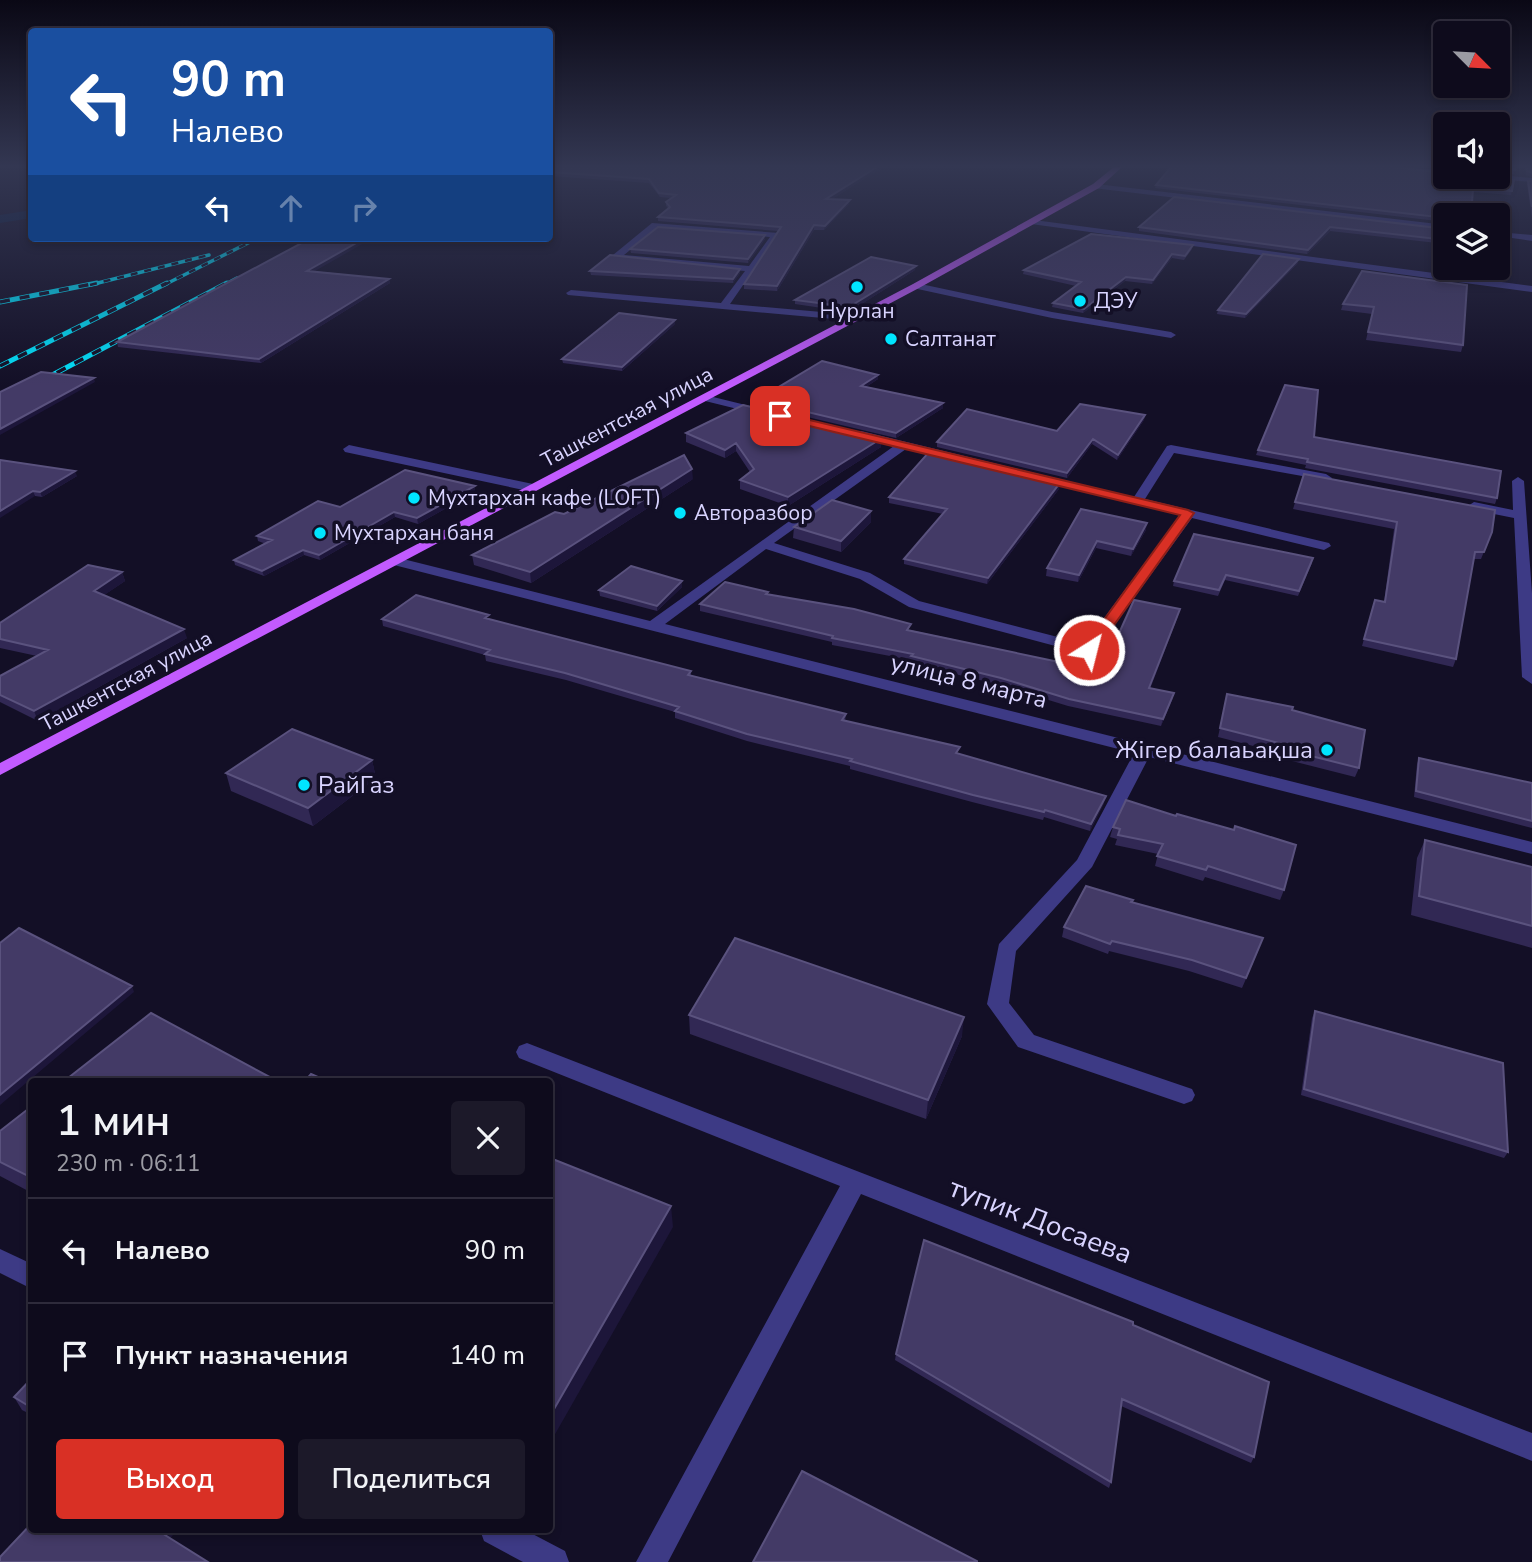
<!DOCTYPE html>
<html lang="ru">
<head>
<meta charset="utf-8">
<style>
	:root { --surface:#0e0b1c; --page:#1c1929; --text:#f1f3f6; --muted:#9b9ba3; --line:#2e2b3b; --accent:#d93025 }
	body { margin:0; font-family:"Nunito Sans",sans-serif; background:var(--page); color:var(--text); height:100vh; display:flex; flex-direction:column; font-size:26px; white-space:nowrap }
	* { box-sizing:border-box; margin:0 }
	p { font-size:23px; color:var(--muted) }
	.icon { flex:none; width:38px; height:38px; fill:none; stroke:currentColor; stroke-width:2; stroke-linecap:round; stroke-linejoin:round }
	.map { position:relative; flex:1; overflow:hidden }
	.side { position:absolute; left:28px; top:1078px; width:525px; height:455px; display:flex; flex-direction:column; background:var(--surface); border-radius:7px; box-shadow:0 4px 10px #0003,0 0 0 2px var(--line) }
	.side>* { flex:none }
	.guide { position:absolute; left:28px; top:28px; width:525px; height:214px; border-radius:7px; box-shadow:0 4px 10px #0003,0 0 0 2px var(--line); background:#1a4fa0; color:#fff; overflow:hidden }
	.needle { width:46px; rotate:114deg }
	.tools { position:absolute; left:1433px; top:21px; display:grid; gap:14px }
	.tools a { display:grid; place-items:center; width:77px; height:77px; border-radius:7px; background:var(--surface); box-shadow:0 4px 10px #0003,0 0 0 2px var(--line); font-size:35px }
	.pin { position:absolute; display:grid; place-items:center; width:60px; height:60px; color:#fff; margin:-30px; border-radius:14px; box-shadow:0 4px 10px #0006 }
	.me { position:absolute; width:77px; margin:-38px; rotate:36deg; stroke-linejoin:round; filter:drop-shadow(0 0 5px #0008) }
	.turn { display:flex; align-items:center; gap:24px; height:147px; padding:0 28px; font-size:32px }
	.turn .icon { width:91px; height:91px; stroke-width:2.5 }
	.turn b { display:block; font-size:49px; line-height:60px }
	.lanes { display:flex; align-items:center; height:66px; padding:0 28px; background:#0003; justify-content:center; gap:35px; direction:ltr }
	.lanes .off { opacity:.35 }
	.round { display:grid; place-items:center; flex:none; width:74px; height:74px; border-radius:7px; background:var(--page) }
	.overview { display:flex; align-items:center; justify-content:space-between; height:119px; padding:0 28px }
	h1 { font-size:42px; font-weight:600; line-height:52px }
	.action { display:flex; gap:14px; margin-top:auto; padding:14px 28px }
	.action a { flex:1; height:80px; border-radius:7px; background:var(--accent); color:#fff; font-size:28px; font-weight:600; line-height:80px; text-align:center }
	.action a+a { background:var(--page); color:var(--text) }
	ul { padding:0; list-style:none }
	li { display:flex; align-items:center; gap:21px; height:105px; padding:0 28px; border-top:2px solid var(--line) }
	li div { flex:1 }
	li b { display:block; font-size:26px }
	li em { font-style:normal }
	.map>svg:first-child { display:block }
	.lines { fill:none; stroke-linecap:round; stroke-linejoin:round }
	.canal { fill:#0a1f44; fill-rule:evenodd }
	.street { fill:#3d3a85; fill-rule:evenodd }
	.primary { fill:#c25bff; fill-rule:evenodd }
	.rail-far1-casing { stroke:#00e5ff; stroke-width:3.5 }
	.rail-casing { stroke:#00e5ff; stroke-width:5 }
	.rail-far1 { stroke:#130f26; stroke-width:2.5; stroke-dasharray:7; stroke-linecap:butt }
	.rail { stroke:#130f26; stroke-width:3.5; stroke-dasharray:10; stroke-linecap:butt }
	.wall { fill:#312854 }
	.shaded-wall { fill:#1d163a }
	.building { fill:#433a66; stroke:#5a527e; stroke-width:2 }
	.route { fill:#d93025; stroke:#8d1f18; stroke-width:2 }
	.poi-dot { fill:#00e5ff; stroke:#130f26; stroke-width:2.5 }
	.labels { text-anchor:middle; stroke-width:7; stroke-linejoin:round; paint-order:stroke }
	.far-poi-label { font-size:21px; fill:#d9d4ff; stroke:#130f26; text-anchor:start }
	.far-street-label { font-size:21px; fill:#d9d4ff; stroke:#130f26 }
	.street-label { font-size:24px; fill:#d9d4ff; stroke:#130f26 }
	.poi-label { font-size:24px; fill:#d9d4ff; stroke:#130f26; text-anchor:end }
	.near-street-label { font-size:28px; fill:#d9d4ff; stroke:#130f26 }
</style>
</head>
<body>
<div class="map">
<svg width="1532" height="1562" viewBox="0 0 1532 1562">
	<rect width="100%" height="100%" fill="#130f26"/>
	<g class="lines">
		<!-- canal -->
		<path class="canal" d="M32,210v8l-32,5v-8z"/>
		<!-- street -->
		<path class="street" d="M1391,167l55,3v4l-52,-5z
			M1498,175l34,3v4l-37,-3z
			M1096,184l350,41v5l-353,-42z
			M1034,220l498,66v6l-501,-68z
			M652,223l127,10 -49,71 126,11 5,3 -5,3 -288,-26 -2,-2 5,-3 150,13 24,-32 -132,-12v-4zM657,228l113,9 -21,29 -125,-11z
			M1498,232l34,3v6l-34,-5z
			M916,283l136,29 119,20 5,3 -5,3 -119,-20 -139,-30 -2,-2z
			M705,395l61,15 2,2 -6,3 -61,-15v-4z
			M861,431l273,66 33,-51 4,-1 155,29 6,4 -2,3 -156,-28 -29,46 184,44 2,3 -7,4 -132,-32 -98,135 -5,2 -180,-48 -49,-28 -94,-30 -101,75 867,218v12l-383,-97 -57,110 -76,84 -7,52 25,32 158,54 3,6 -3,6 -8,3 -166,-57 -31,-43 12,-60 78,-84 57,-107 -744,-189 -2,-3 7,-4 255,64 244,-175 -37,-9 -2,-2zM906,449l274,66 -95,129 -166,-43 -49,-28 -96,-30z
			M349,445l184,39 6,4 -6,4 -188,-40 -2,-3z
			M1518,477l6,4 8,112v91l-10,-7 -8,-159 -45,-9 -1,-3 6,-4 39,8 -1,-29z
			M527,1043l1005,390v28l-671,-267 -193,368h-32l204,-376 -321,-128 -3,-6 3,-6z
			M0,1249l32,15v25l-32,-16z
			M480,1530h45l40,21 4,11h-46l-39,-21z"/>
		<!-- primary -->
		<path class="primary" d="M1114,167h8l-23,21 -180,100 -919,487v-12l913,-479 180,-100z"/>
		<defs>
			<path id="rail-far1" d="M90,285l119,-30
				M164,285l94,-47
				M224,285l13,-7"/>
			<path id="rail" d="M0,302l97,-19
				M0,366l167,-83
				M39,382l188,-99"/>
		</defs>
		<!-- rail-far1 casing -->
		<use href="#rail-far1" class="rail-far1-casing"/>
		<!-- rail casing -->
		<use href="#rail" class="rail-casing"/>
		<!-- rail-far1 -->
		<use href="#rail-far1" class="rail-far1"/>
		<!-- rail -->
		<use href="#rail" class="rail"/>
	</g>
	<!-- wall -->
	<path class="wall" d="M550,167h333l-51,32 17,5 -25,26h-10l-37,61 -33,-2v-5l34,-53 -120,-10v-4l10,-9 -2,-2v-4l5,-4 -11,-1 -11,-14 -99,-7z
		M1165,167h228l119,24 -1,4 -38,-3 -27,23v7l-291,-34 1,-3 14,-17z
		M1498,167h17l-1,7 -16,-2z
		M1525,167h7v10l-6,-2z
		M1528,181h4v37l-5,-34z
		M1174,197l272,32v15l-116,-13 -23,23 -168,-23v-4z
		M311,238h60l-57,33 75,8 1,4 -129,80 -143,-16 -1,-5z
		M765,239l-17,24 -117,-10 -1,-4z
		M1192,249l-8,11 -12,-2 -20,26 -27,-3 -42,32 -31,-6 1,-4 23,-17 -53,-12 1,-4z
		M1298,263l-53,55 -28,-4 1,-4z
		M915,270l-66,42 -54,-8v-4z
		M590,271l150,2 -7,10 -142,-8z
		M1362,271l101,74 -2,7 -95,-12 6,-26 -31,-4 2,-6z
		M675,324l-53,47 -59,-8 -1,-4z
		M878,375v4l-12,8 77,16v5l-47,30 -139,-33v-5z
		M1145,415l-1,5 -27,40 -25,-16 -25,34 -130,-31v-5l120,-11z
		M686,433l195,14 -93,59 -48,-17v-9l10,-8 -14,-21 -11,7 -39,-16z
		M1314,437l183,61 -2,6 -190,-36 1,-3 -50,-10 2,-5z
		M0,460l77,16 -35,21 -7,-1z
		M1304,474l188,58 -11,27h-8l-17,100 -3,8 -91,-21 13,-46 9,2 10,-73 -101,-20z
		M693,479l-162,104 -57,-18 -2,-10z
		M475,486v6l-57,32 -23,-7 -75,43 -16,-5 -40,21 -29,-11 -1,-5 32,-16 -8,-3 -1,-5 83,-29z
		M1059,489l-72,95 -83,-20v-5l39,-45 -54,-11v-6z
		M1081,509l65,21 -15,26 -35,-8 -18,34 -32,-6 1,-8z
		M871,522l-30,30 -48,-14 1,-11z
		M1312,563l-14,33 -73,-16 -7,16 -45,-10 1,-5z
		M122,572l3,9 -21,14 83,43 -149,83 -38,-19v-26l37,-20 -37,-8v-25z
		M682,587l-25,24 -57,-15 -1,-6z
		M768,594l142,36 192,41 76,-55 -28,72 24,5 -2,7 -11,26 -93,-20 -68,-21 -90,-22 1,-3 -79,-15v-3l-132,-31v-7z
		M382,619h108l201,52v5l155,38 -1,7 114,33 145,49 -14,28 -46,-14 -1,3 -71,-18 -122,-33v-3l-103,-25 -72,-23v-6l-109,-32 -80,-19 -1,-6 -102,-29z
		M1227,694l65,16 67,58 -4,9 -63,-16v-5l-74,-19z
		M1419,758l113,25v45l-118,-31 3,-33z
		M372,760l4,18 -63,48 -82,-35 -5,-18z
		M1176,816l58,14 50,60 -4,10 -75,-23 -2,4 -48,-15 3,-12 -43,-9 2,-6 -7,-2 3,-10z
		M1425,840l107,27v81l-121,-33 6,-57z
		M1133,900l-1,3 127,46 -17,39 -53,-17 -80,-20 -1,3 -46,-17 2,-10z
		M1315,1011l193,141 -4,6 -203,-63 11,-77z
		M689,1015l273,21 -36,83 -236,-85z
		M32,1106v87l-32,-17v-45z
		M1133,1325l121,132 -3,6 -130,-57 -10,76 -2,6 -214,-128 1,-6z
		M32,1378v37l-10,-5 -8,-13z"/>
	<!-- shaded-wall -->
	<path class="shaded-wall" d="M877,167h6l-57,36v-4z
		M850,200l-1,4 -25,26 1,-4z
		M814,225v5l-37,61v-5z
		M1330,227v4l-23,23 1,-4z
		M765,235v4l-17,24v-4z
		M365,238l6,1 -63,36 -1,-4z
		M1172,254v4l-20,26 1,-4z
		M1299,259l-1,4 -53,55 1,-4z
		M916,266l-1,4 -66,42v-5z
		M740,269v4l-7,10v-4z
		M1126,277l-1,4 -42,32 1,-4z
		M389,279l1,4 -129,80 -2,-4z
		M675,320v4l-53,47v-4z
		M878,375v4l-17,11v-4z
		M94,378l1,4 -95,53v-6z
		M943,403v5l-47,30v-5z
		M1145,415l-1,5 -27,40 1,-5z
		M882,438l-1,9 -93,59v-9z
		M1093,439l-1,5 -25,34v-5z
		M736,443v8l-11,7v-8z
		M692,469l1,10 -162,104 -1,-11z
		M75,471l2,5 -35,21 -2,-5z
		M1059,484v5l-72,95 1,-6z
		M475,486v6l-57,32 -1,-6z
		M33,491l2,5 -35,22v-7z
		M871,511v11l-30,30v-11z
		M394,512l1,5 -75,43 -1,-5z
		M1147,523l-1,7 -15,26 2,-7z
		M1097,541l-1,7 -18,34 1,-7z
		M303,550l1,5 -40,21 -2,-5z
		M122,572l3,9 -28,19 -3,-9z
		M682,581v6l-25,24v-5z
		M1180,609l-2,7 -30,79 1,-7z
		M184,629l3,9 -149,83 -4,-10z
		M1174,693l-2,7 -11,26 2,-7z
		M372,760l4,18 -63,48 -5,-18z
		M1106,796l-2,7 -14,28 1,-7z
		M132,986l2,6 -134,113v-10z
		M964,1017l-2,19 -36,83 2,-19z
		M671,1206l2,21 -123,216v-27z
		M169,1530h8l-8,10 -4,-5z"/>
	<!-- building -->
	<path class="building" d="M550,167h327l-51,32 24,1 -25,26 -11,-1 -37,61 -33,-2 37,-57 -123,-10 12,-10 -4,-5 10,-7 -17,-2 -10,-14 -99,-7z
		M1171,167h222l53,6v4h52l16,3 -2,11 -39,-2 -2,26h-25v3l-290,-33z
		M1498,167h17v3l-16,-1 -1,1z
		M1526,167h6v6l-5,-2z
		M1528,181h4v26z
		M1174,197l272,32v11l-116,-13 -22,23 -169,-23z
		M658,227l107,8 -17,24 -118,-10z
		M1091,234l102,11 -8,11 -13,-2 -19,26 -27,-3 -42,32 -31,-6 28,-21 -57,-12z
		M311,238h54l-58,33 82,8 -130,80 -142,-17z
		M1263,254l36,5 -53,55 -28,-4z
		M610,255l130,14 -7,10 -143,-8z
		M871,257l45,9 -67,41 -54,-7z
		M1362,271l105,14 -4,60 -95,-13 6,-25 -31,-3z
		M619,313l56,7 -53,47 -60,-8z
		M822,361l56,14 -17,11 82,17 -47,30 -139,-33z
		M41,372l53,6 -94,51v-37z
		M1285,385l33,5 -4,47 187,34 -4,27 -190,-36 1,-3 -50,-9z
		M1080,404l65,11 -27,40 -25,-16 -26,34 -130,-31 30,-33 90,22z
		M743,405l139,33 -94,59 -48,-17 14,-11 -18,-26 -11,7 -39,-17z
		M929,452l130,32 -71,94 -84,-19 43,-50 -58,-12z
		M684,455l8,14 -162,103 -58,-17 83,-43 9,2z
		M0,460l75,11 -35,21 -7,-1 -33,20z
		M405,470l70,16 -58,32 -23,-6 -75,43 -16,-5 -41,21 -28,-11 38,-20 -15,-4 61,-35 22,6z
		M1304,474l191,36 -3,22 -8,20h-9l-19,107 -92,-20 11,-39 10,2 12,-80 -102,-20z
		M832,500l39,11 -30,30 -47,-14z
		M1081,509l66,14 -14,26 -36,-8 -18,34 -32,-7z
		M1194,534l119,24 -14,33 -73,-16 -7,15 -45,-9z
		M88,565l34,7 -28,19 90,38 -150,82 -34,-16v-19l48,-26 -48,-11v-16z
		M631,566l51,15 -25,25 -58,-16z
		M725,582l43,10 -2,2 88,15 57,15 -4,6 195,41 32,-71 46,9 -31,79 25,5 -11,26 -94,-20 -68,-21 -90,-22 2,-2 -81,-16 1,-2 -133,-32z
		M416,595l73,20 -4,3 206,53 -3,4 158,39 -4,6 118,27 -4,6 150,43 -15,28 -46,-14 -1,2 -71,-17 -123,-34 2,-2 -105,-25 -72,-23 4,-4 -114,-34 -80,-19 5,-4 -108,-31z
		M1227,694l66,13 -1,3 73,20 -6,38 -64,-16v-5l-75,-19z
		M292,729l80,31 -64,48 -82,-35z
		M1419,758l113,25v38l-116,-30z
		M1126,800l50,16 1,-2 57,16 1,-4 61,19 -12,45 -76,-24 -2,4 -49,-14 6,-12 -45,-9 2,-6 -7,-2z
		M1425,840l107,27v59l-113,-30z
		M1086,886l47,14 -2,2 132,36 -17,40 -54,-18 -80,-19 -2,3 -46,-17z
		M19,928l113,58 -132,109v-152z
		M735,938l229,79 -36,83 -239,-85z
		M1315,1011l188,52 5,89 -204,-63z
		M151,1013l128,69h-216z
		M311,1074l18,8h-25z
		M32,1106v72l-32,-16v-31z
		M550,1158l121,48 -121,210z
		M924,1240l209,82v3l136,57 -15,75 -132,-58 -11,83 -215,-128z
		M32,1378v30l-18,-11z
		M802,1471l175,90v1h-224z
		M32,1523v7h137l-4,5 43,27h-208v-5z"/>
	<!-- sky -->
	<linearGradient id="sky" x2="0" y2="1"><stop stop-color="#0a0815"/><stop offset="0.43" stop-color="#333752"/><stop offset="1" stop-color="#333752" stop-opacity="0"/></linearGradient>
	<rect width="1532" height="386" fill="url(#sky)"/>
	<!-- route -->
	<path class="route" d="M780,413l408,97 6,3 -100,140 -5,1 -7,-4 98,-135 -404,-97 -2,-2z"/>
	<!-- markers -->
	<g class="poi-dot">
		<circle cx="857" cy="287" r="7"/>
		<circle cx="1080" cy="301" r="7"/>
		<circle cx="891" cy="339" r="7"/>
		<circle cx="414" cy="498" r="7"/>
		<circle cx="680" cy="513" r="7"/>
		<circle cx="320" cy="533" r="7"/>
		<circle cx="1327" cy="750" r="7"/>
		<circle cx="304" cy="785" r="7"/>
	</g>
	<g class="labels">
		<!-- far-poi labels -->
		<g class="far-poi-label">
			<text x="1094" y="308">ДЭУ</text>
			<text x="857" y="318" text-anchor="middle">Нурлан</text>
			<text x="905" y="346">Салтанат</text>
			<text x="428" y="505">Мухтархан кафе (LOFT)</text>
			<text x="694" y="520">Авторазбор</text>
			<text x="334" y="540">Мухтархан баня</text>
		</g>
		<!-- far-street labels -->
		<g class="far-street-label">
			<text transform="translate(627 417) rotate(-28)" y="7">Ташкентская улица</text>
			<text transform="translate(126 681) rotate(-28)" y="7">Ташкентская улица</text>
		</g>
		<!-- street labels -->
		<g class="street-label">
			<text transform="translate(969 681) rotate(14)" y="8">улица 8 марта</text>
		</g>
		<!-- poi labels -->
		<g class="poi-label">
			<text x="1313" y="758">Жігер балаьақша</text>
			<text x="318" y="793" text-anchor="start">РайГаз</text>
		</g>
		<!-- near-street labels -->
		<g class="near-street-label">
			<text transform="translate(1041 1220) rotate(21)" y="10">тупик Досаева</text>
		</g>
	</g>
</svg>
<div class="tools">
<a><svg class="needle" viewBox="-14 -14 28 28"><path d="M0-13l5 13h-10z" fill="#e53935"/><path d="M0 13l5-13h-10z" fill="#9b9ba3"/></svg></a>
<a><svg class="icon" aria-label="sound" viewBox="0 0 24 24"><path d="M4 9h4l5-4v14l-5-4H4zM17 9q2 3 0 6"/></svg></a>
<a><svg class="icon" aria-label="layers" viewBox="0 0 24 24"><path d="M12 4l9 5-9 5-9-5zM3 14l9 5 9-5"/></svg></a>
</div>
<div class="pin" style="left:780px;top:416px;background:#d93025"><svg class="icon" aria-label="arrive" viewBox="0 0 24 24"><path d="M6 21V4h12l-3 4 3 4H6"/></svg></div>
<svg class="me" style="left:1089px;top:650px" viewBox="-20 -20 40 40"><circle r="17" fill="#d93025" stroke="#fff" stroke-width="3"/><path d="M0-11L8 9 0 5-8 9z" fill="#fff"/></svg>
<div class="guide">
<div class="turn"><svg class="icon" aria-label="left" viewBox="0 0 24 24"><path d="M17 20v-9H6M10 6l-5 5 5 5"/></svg><div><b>90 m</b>Налево</div></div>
<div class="lanes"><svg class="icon" aria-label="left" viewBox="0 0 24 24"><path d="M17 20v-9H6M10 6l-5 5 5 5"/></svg><svg class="icon off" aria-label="ahead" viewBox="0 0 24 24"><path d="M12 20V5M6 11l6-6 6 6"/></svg><svg class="icon off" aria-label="right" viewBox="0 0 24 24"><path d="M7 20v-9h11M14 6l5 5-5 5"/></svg></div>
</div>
<section class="side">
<div class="overview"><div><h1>1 мин</h1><p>230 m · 06:11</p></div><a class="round"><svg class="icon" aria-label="close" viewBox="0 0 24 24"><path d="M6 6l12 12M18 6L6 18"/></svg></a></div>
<ul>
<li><svg class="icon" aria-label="left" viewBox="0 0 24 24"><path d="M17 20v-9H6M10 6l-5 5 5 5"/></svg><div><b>Налево</b></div><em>90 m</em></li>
<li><svg class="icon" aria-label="arrive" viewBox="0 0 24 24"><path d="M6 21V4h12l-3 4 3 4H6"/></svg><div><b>Пункт назначения</b></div><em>140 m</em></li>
</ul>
<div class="action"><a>Выход</a><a>Поделиться</a></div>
</section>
</div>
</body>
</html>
